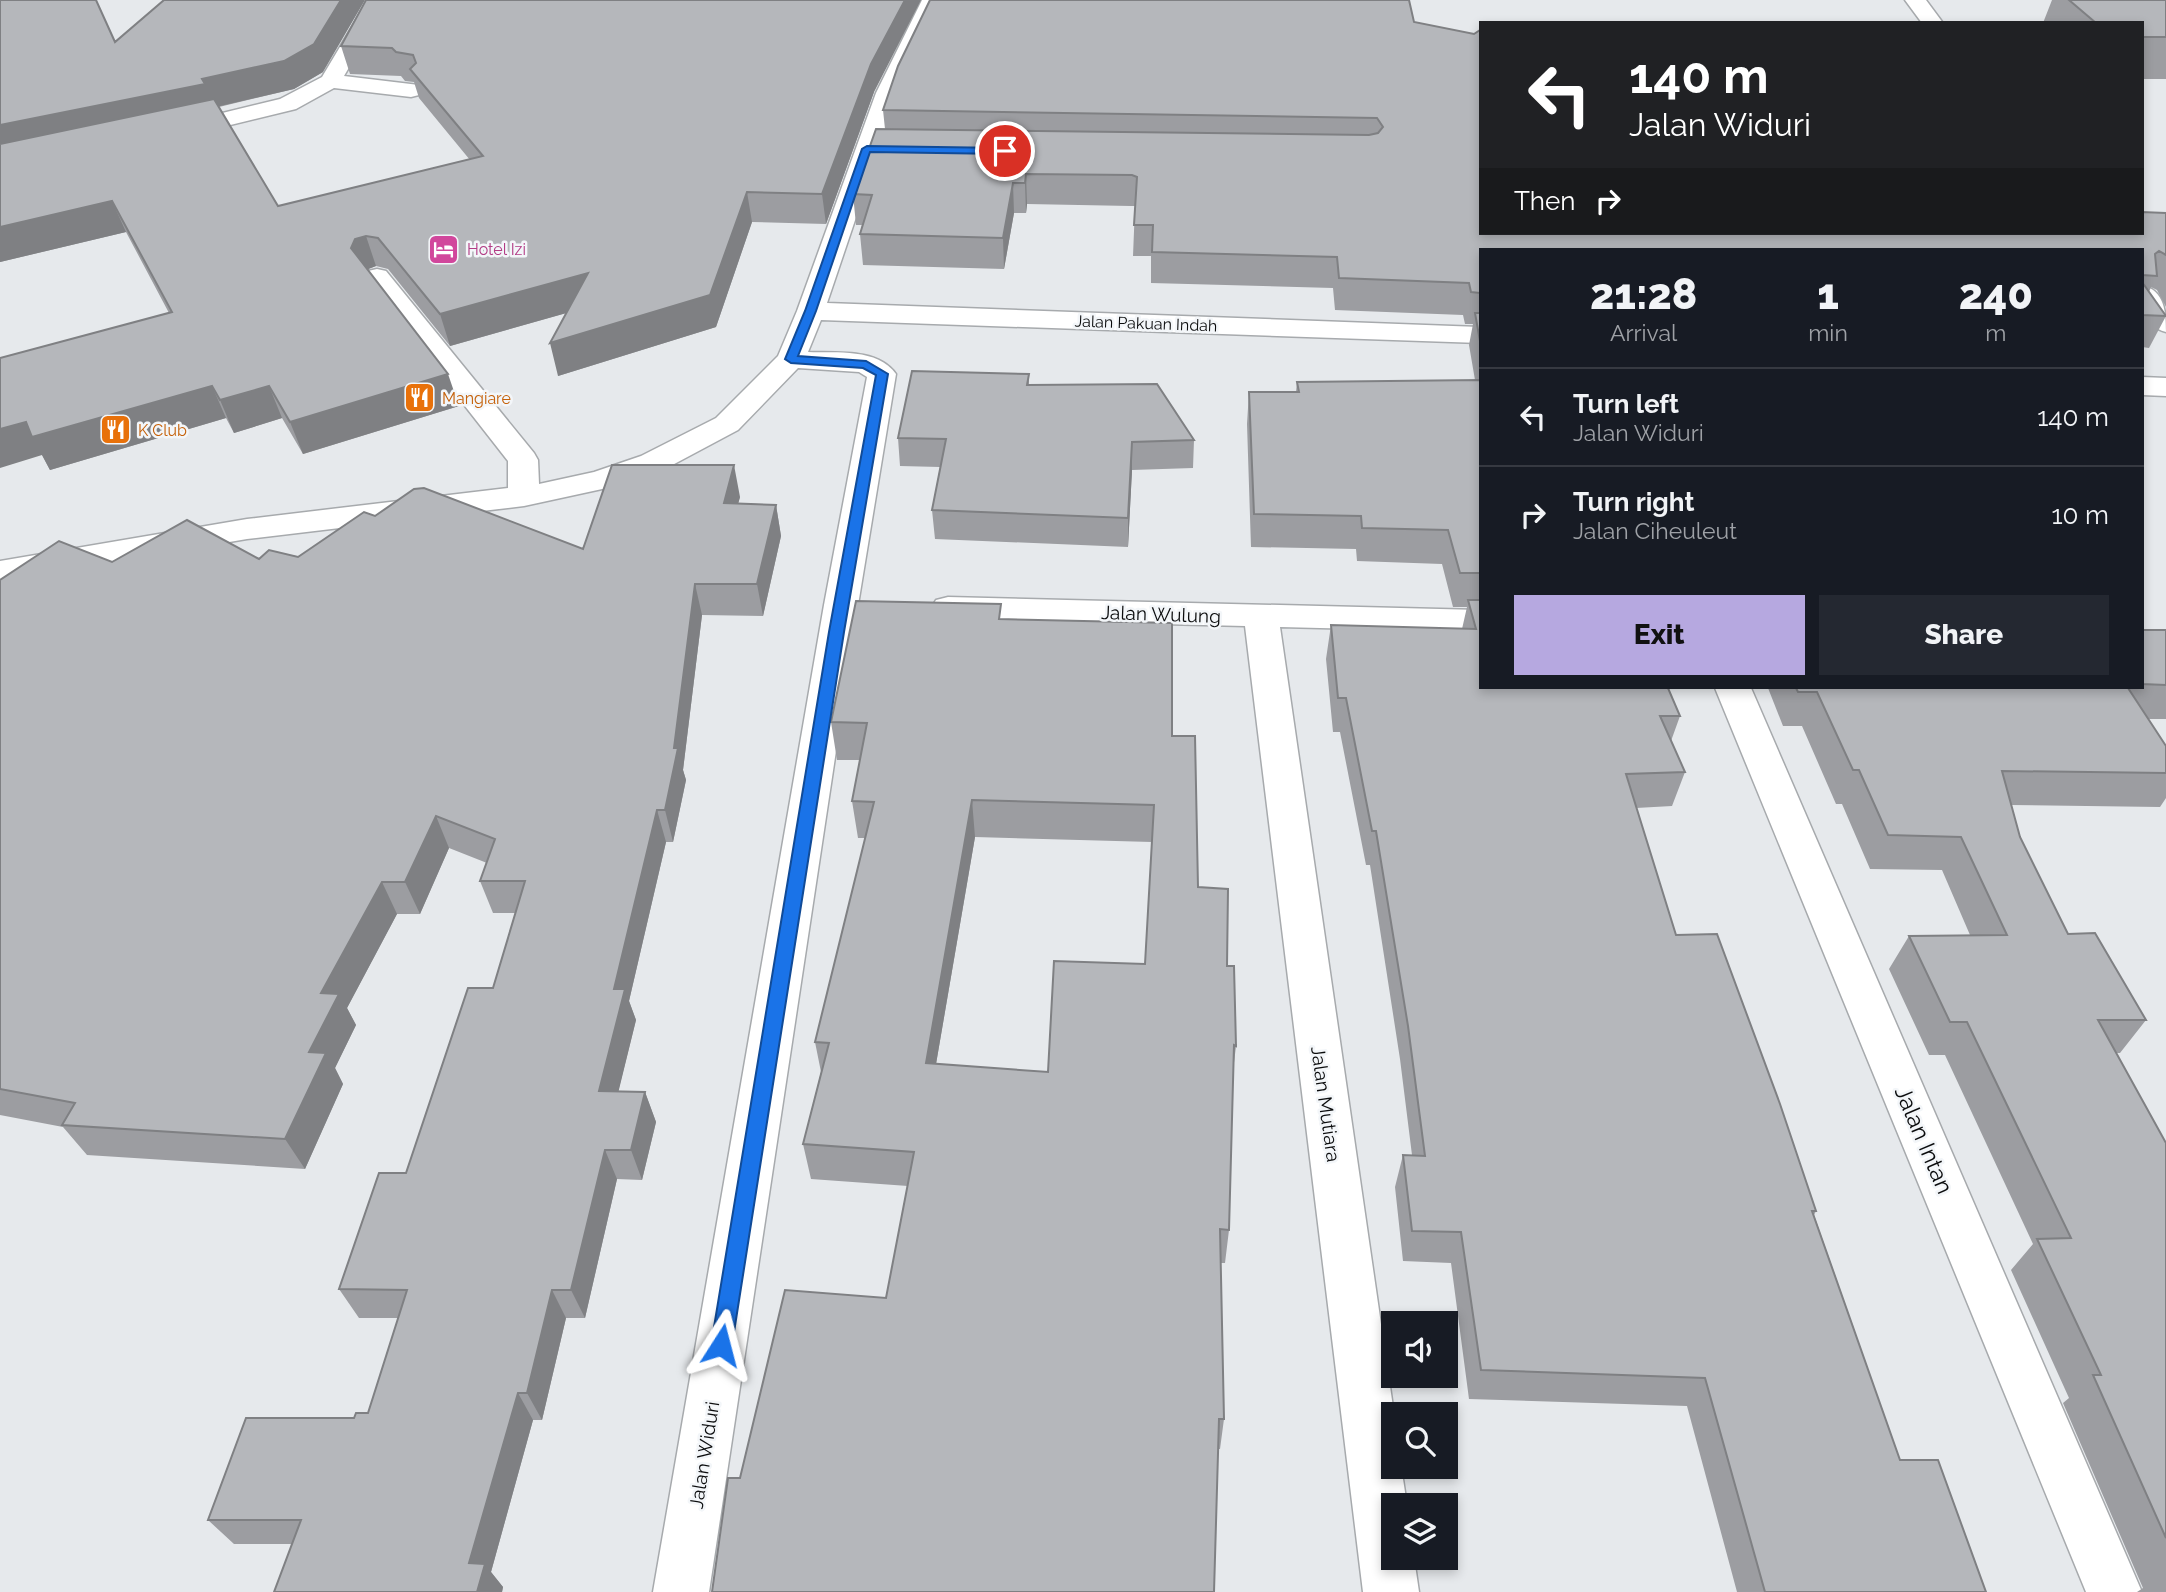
<!DOCTYPE html>
<html lang="en">
<head>
<meta charset="utf-8">
<style>
	:root { --surface:#171b24; --page:#242831; --text:#f1f3f6; --muted:#9ea1a6; --line:#363941; --accent:#b6a8e0 }
	body { margin:0; font-family:Raleway,sans-serif; background:var(--page); color:var(--text); height:100vh; display:flex; flex-direction:column; font-size:26px; white-space:nowrap }
	* { box-sizing:border-box; margin:0 }
	p { font-size:23px; color:var(--muted) }
	.icon { flex:none; width:38px; height:38px; fill:none; stroke:currentColor; stroke-width:2; stroke-linecap:round; stroke-linejoin:round }
	.map { position:relative; flex:1; overflow:hidden }
	.details { position:absolute; left:1479px; top:248px; width:665px; height:441px; display:flex; flex-direction:column; background:var(--surface); border-radius:0px; box-shadow:0 4px 10px #0003 }
	.details>* { flex:none }
	.banner { position:absolute; left:1479px; top:21px; width:665px; height:214px; border-radius:0px; box-shadow:0 4px 10px #0003; background:#202124; color:#fff; overflow:hidden }
	.fabs { position:absolute; left:1381px; top:1311px; display:grid; gap:14px }
	.fabs a { display:grid; place-items:center; width:77px; height:77px; border-radius:0px; background:var(--surface); box-shadow:0 4px 10px #0003; font-size:35px }
	.pin { position:absolute; display:grid; place-items:center; width:60px; height:60px; color:#fff; margin:-30px; border:4px solid #fff; border-radius:50%; box-shadow:0 2px 7px #0007 }
	.me { position:absolute; width:77px; margin:-38px; rotate:9deg; stroke-linejoin:round; filter:drop-shadow(0 0 5px #0008) }
	.turn { display:flex; align-items:center; gap:24px; height:147px; padding:0 35px; font-size:32px }
	.turn .icon { width:91px; height:91px; stroke-width:2.5 }
	.turn b { display:block; font-size:49px; line-height:60px }
	.then { display:flex; align-items:center; height:66px; padding:0 35px; background:#0003; gap:14px; font-size:26px }
	.eta { display:flex; justify-content:space-evenly; align-items:center; height:119px; text-align:center }
	.eta b { font-size:42px; font-weight:800; line-height:49px }
	.button { display:flex; gap:14px; margin-top:auto; padding:14px 35px }
	.button a { flex:1; height:80px; border-radius:0px; background:var(--accent); color:#111; font-size:28px; font-weight:800; line-height:80px; text-align:center }
	.button a+a { background:var(--page); color:var(--text) }
	ul { padding:0; list-style:none }
	li { display:flex; align-items:center; gap:21px; height:98px; padding:0 35px; border-top:2px solid var(--line) }
	li div { flex:1 }
	li b { display:block; font-size:26px }
	li em { font-style:normal }
	.map>svg:first-child { display:block }
	.lines { fill:none; stroke-linecap:round; stroke-linejoin:round }
	.minor-casing { stroke:#a7aaad; stroke-width:3 }
	.minor { fill:#fff; fill-rule:evenodd }
	.wall { fill:#9c9da1; fill-rule:evenodd }
	.shaded-wall { fill:#7f8083 }
	.building { fill:#b5b7bb; stroke:#7f8083; stroke-width:2; fill-rule:evenodd }
	.route { fill:#1a73e8; stroke:#114b97; stroke-width:2 }
	.labels { text-anchor:middle; stroke-width:5; stroke-linejoin:round; paint-order:stroke }
	.far-hotel-label { font-size:16px; fill:#b23c85; stroke:#f3f6f9; text-anchor:start }
	.far-street-label { font-size:16px; fill:#0b0c0d; stroke:#f3f6f9 }
	.far-food-label { font-size:16px; fill:#c56008; stroke:#f3f6f9; text-anchor:start }
	.street-label { font-size:19px; fill:#0b0c0d; stroke:#f3f6f9 }
	.near-street-label { font-size:23px; fill:#0b0c0d; stroke:#f3f6f9 }
</style>
</head>
<body>
<div class="map">
<svg width="2166" height="1592" viewBox="0 0 2166 1592">
	<rect width="100%" height="100%" fill="#e6e9ec"/>
	<g class="lines">
		<defs>
			<path id="minor" d="M368,0h20l-44,76 75,9 3,5 -3,5 -8,2 -77,-9 -38,21 -119,29 -8,-2 -4,-5 4,-5 111,-27 42,-22z
				M922,0h20l-44,93 -71,210 653,24v16l-659,-23 -13,32c28,1 70,-4 88,22l-38,231 -149,987h-56l171,-987 43,-228 -8,-5 -61,-4 -60,62 -75,40 -47,16 -92,20 -277,33 -247,42v-20l247,-42 261,-31v-27l-144,-184 4,-6 9,-2 9,2 148,182 4,7 1,24 55,-12 47,-16 75,-38 62,-62 19,-45 79,-218z
				M1905,0h21l17,23h-21z
				M2142,285c23,6 24,27 24,47 -23,-6 -24,-27 -24,-47z
				M2142,377l24,1v18l-24,-1z
				M948,597l532,13v22l-200,-5 114,787 -1,52h8l6,39h-14v53h21l5,34h-56l-118,-966 -297,-7 -12,-3 -5,-8 5,-8z
				M1715,688h36l391,904h-56z"/>
		</defs>
		<!-- minor casing -->
		<use href="#minor" class="minor-casing"/>
		<!-- minor -->
		<use href="#minor" class="minor"/>
	</g>
	<!-- wall -->
	<path class="wall" d="M0,0l115,42 208,30 -29,17 -75,18 59,99 192,-46 -51,-62 -5,-16 -9,-1 -4,-5 -51,-2 -9,-28 25,-46 508,92 -48,132 -74,-2 -36,105 -158,49 8,-63 -116,33 -62,-77 -12,-3 -8,3 91,137 -156,48 -21,-36 -48,15 -8,-15 -176,52 -8,-15 127,-142 -43,-81 -126,30z
		M2052,0h114v79h-24v-56h-99z
		M1414,22l66,211h662l24,-20v94l-9,-17 -6,-3 -2,5 17,24 -17,32 -7,-1v-97h-662v438l200,28 -9,25 14,31 -13,34 -36,2 40,127 140,276 -2,4 86,245 86,132h-249l-50,-186 -218,-7 -18,-136 -48,-2 -8,-74 8,-32h9l-12,-96 -30,-194h-4l-26,-133h-7l-7,-73 5,-34 131,4 5,-22h-14l-11,-43 -85,-3 -1,-12 -105,-2 -4,-123 2,-32h47l1,-10 178,-2 -6,-35 4,-21h-8l-2,-9 -128,-5 -2,-22 -182,-5v-27h-18l2,-50h-4l-104,-2 -1,9h-12l-10,56 -141,-4 -3,-31 2,-9h-6l-3,-31 32,-65 -2,-19z
		M1029,374v11l165,55 -1,28 -61,2 -4,77 -193,-8 -3,-29 8,-43 -40,-1 -2,-28z
		M740,497l-2,6 38,2 5,31 -18,80 -61,-1 -19,155 3,10 -13,62h-7l-37,159 7,19 -18,72h27l11,30 -14,58 -25,-1 -32,139h-19l-24,102h-9l-42,152 12,15 -1,5h-228l18,-48h-58l-26,-24 146,-102 14,-5 30,-95h-39l-20,-29 67,-116 87,-185 23,-75h-23l-13,-32 7,-18 -38,-15 -29,66h-23l-50,94 9,17 -21,43 8,16 -38,85 -218,-14 -24,-28 -63,-12v-535l112,-18 186,-5 77,-41 208,33z
		M1001,619l171,117 26,151 29,79 9,80 -3,25 -4,159 -4,33h-5l4,156 -4,30 -480,29 146,-180 22,-112 -97,-7 -8,-35 18,-72 -6,-30 50,-204h-7l-6,-37 8,-41h-23l-6,-38zM975,837l177,5 -7,122 -97,108 -112,-8z
		M2142,630h24v89h-18l18,27v52l-6,9 -149,-2 9,32 48,97 78,86 -26,33h-4l50,90v449h-29l6,-4 -80,-185 6,-5 -58,-128 22,-26 -88,-189h-16l-40,-86 20,-33 61,-1 -28,-65 -72,-1 -28,-65h-6l-34,-78h-19l-15,-38h374z"/>
	<!-- shaded-wall -->
	<path class="shaded-wall" d="M341,0h24l-42,72 -29,17 -294,68v-32l202,-46z
		M905,0h16l-47,92 -48,132 -4,-30 49,-130z
		M1026,174l1,30 -1,9 -1,-30z
		M1013,183l1,30 -10,56 -1,-31z
		M747,192l5,30 -36,105 -158,49 -8,-33z
		M112,201l14,31 -126,30v-35z
		M366,236l10,30 -10,4 -15,-22 4,-9z
		M588,273l7,32 -145,41 -10,-32z
		M448,374l11,32 -156,48 -13,-32z
		M212,386l14,32 -176,52 -8,-15 -42,13v-39l26,-7z
		M269,386l13,32 -48,15 -14,-33z
		M1132,442v28l-4,77v-29z
		M734,465l6,32 -10,37 -6,-31z
		M776,505l5,31 -18,80 -6,-32z
		M695,584l7,31 -19,155 3,10 -13,62 -8,-32z
		M972,800l3,37 -45,262 -4,-36z
		M657,810l9,32 -37,159 7,19 -25,102 -12,-31 15,-102z
		M436,816l13,32 -29,66 -15,-32z
		M382,882l15,32 -50,94 9,17 -21,43 8,16 -38,85 -20,-30 24,-87 12,-59z
		M645,1092l11,30 -14,58 -11,-30z
		M605,1150l12,29 -32,139 -14,-28z
		M552,1290l14,28 -24,102 -15,-27z
		M518,1393l15,27 -42,152 12,15 -1,5h-25l-8,-29z"/>
	<!-- building -->
	<path class="building" d="M0,0h96l19,42 49,-42h177l-27,44 -30,17 -82,18 3,5 -205,41z
		M366,0h539l-34,64 -49,130 -75,-2 -37,103 -160,48 38,-70 -148,41 -62,-76 -12,-2 -11,3 -4,9 97,126 -158,48 -21,-36 -49,14 -8,-14 -180,51 -6,-15 -26,7v-71l172,-46 -60,-111 -112,26v-83l214,-45 64,107 205,-50 -73,-87 6,-6 -3,-8 -17,-3 -4,-4 -51,-2z
		M930,0h479l5,22 60,12 6,-4v203h662v-21l24,1v42l-7,-4 -4,3 2,22 -15,-1v-25h-662v43l-9,-1 -2,-9 -130,-5 -2,-21 -185,-5 1,-27h-19l3,-48 -5,-2 -106,-1 -1,9h-12l-10,55 -143,-4 12,-39 -19,-1 23,-65 493,6 9,-2 5,-6 -6,-9 -494,-8 15,-44z
		M2069,0h97v37h-24v-14h-46z
		M2142,282l24,34 -24,-1z
		M1475,313h5v28z
		M912,371l117,3 -2,11 130,-1 37,56 -62,2 -4,76 -196,-8 14,-71 -48,-1z
		M1480,380v193h-20l-12,-43 -86,-2 -1,-12 -107,-2 -5,-122h50l-2,-10z
		M612,465h122l-10,38 52,2 -19,79h-62l-21,164h4l-13,62h-8l-43,179h11l-26,102 46,1 -14,58h-26l-34,140h-19l-25,103h-9l-49,170 16,1 -8,28h-203l27,-72h-93l38,-102h108l2,-5h12l39,-123 -68,-1 40,-116h27l62,-185h25l32,-107h-45l15,-42 -59,-23 -31,66h-23l-61,111 18,1 -30,58 17,1 -41,86 -223,-14 13,-22 -75,-14v-509l59,-39 53,21 75,-42 72,39 10,-9 29,7 66,-45 11,4 39,-27 10,-1 159,61z
		M1468,600h12v88h188l12,28h-20l25,56 -59,2 50,161 41,-1 63,170 36,107h-4l88,249h38l48,132h-221l-60,-214 -224,-8 -20,-138 -49,-1 -9,-76 22,1 -17,-130 -32,-195h-4l-26,-133h-8l-7,-73 145,4z
		M856,601l145,3 -2,15 173,4v113h23l3,151 30,2 -1,77h7l2,80 -2,-1 -5,185 -9,-1 4,190h-5l-5,173h-502l16,-114h12l45,-188 101,8 28,-146 -111,-8 26,-101 -14,-1 59,-240 -22,-1 15,-78 -36,-1zM972,800l182,5 -9,159 -91,-3 -6,111 -122,-9z
		M2142,630h24v55l-24,-1z
		M1796,688h332l38,58v27l-164,-2 18,66 48,97 27,-1 51,87h-48l68,123v395l-73,-163h8l-64,-136 34,-1 -104,-216h-17l-41,-86 98,-1 -46,-98 -73,-2 -29,-65h-6l-36,-78h-19z"/>
	<!-- route -->
	<path class="route" d="M867,146l138,2 5,3 -5,3 -135,-2 -54,159 -18,45 68,5 22,13 -44,258 -112,713 -3,7 -8,3 -7,-3 -3,-7 118,-713 47,-257 -13,-7 -72,-5 -6,-4 20,-48 57,-162z"/>
	<!-- icons -->
	<defs>
		<symbol id="hotel-square" viewBox="-11 -11 22 22"><rect x="-9" y="-9" width="18" height="18" rx="4" fill="#d1479c" stroke="#f3f6f9"/><path d="M-6-4.5h1.5V1H6V5H4.5V3h-9V5H-6ZM-4 0a1.8 1.8 0 1 1 3.6 0ZM.5 0V-2.5h3Q6-2.5 6 0Z" fill="#fff"/></symbol>
		<symbol id="restaurant-square" viewBox="-11 -11 22 22"><rect x="-9" y="-9" width="18" height="18" rx="4" fill="#e8710a" stroke="#f3f6f9"/><path d="M-5-6h1v4h1v-4h1v4h1v-4h1v5L-1.5 .5V6h-2V.5L-5-1ZM5-6V6H3V1.5H1.5Q1.5-4 5-6Z" fill="#fff"/></symbol>
	</defs>
	<g fill-rule="evenodd">
		<use href="#hotel-square" x="426" y="232" width="35" height="35"/>
		<use href="#restaurant-square" x="402" y="380" width="35" height="35"/>
		<use href="#restaurant-square" x="98" y="412" width="35" height="35"/>
	</g>
	<g class="labels">
		<!-- far-hotel labels -->
		<g class="far-hotel-label">
			<text x="467" y="255">Hotel Izi</text>
		</g>
		<!-- far-street labels -->
		<g class="far-street-label">
			<text transform="translate(1146 323) rotate(2)" y="6">Jalan Pakuan Indah</text>
		</g>
		<!-- far-food labels -->
		<g class="far-food-label">
			<text x="442" y="404">Mangiare</text>
			<text x="138" y="436">K Club</text>
		</g>
		<!-- street labels -->
		<g class="street-label">
			<text transform="translate(1161 614) rotate(2)" y="7">Jalan Wulung</text>
			<text transform="translate(1326 1104) rotate(82)" y="7">Jalan Mutiara</text>
			<text transform="translate(704 1455) rotate(-81)" y="7">Jalan Widuri</text>
		</g>
		<!-- near-street labels -->
		<g class="near-street-label">
			<text transform="translate(1924 1140) rotate(67)" y="8">Jalan Intan</text>
		</g>
	</g>
</svg>
<div class="fabs">
<a><svg class="icon" aria-label="sound" viewBox="0 0 24 24"><path d="M4 9h4l5-4v14l-5-4H4zM17 9q2 3 0 6"/></svg></a>
<a><svg class="icon" aria-label="search" viewBox="0 0 24 24"><circle cx="10" cy="10" r="6"/><path d="M15 15l6 6"/></svg></a>
<a><svg class="icon" aria-label="layers" viewBox="0 0 24 24"><path d="M12 4l9 5-9 5-9-5zM3 14l9 5 9-5"/></svg></a>
</div>
<div class="pin" style="left:1005px;top:151px;background:#d93025"><svg class="icon" aria-label="arrive" viewBox="0 0 24 24"><path d="M6 21V4h12l-3 4 3 4H6"/></svg></div>
<svg class="me" style="left:721px;top:1345px" viewBox="-20 -20 40 40"><path d="M0-17L14 15 0 8-14 15z" fill="#1a73e8" stroke="#fff" stroke-width="4"/></svg>
<div class="banner">
<div class="turn"><svg class="icon" aria-label="left" viewBox="0 0 24 24"><path d="M17 20v-9H6M10 6l-5 5 5 5"/></svg><div><b>140 m</b>Jalan Widuri</div></div>
<div class="then">Then<svg class="icon" aria-label="right" viewBox="0 0 24 24"><path d="M7 20v-9h11M14 6l5 5-5 5"/></svg></div>
</div>
<section class="details">
<div class="eta">
<div><b>21:28</b><p>Arrival</p></div>
<div><b>1</b><p>min</p></div>
<div><b>240</b><p>m</p></div>
</div>
<ul>
<li><svg class="icon" aria-label="left" viewBox="0 0 24 24"><path d="M17 20v-9H6M10 6l-5 5 5 5"/></svg><div><b>Turn left</b><p>Jalan Widuri</p></div><em>140 m</em></li>
<li><svg class="icon" aria-label="right" viewBox="0 0 24 24"><path d="M7 20v-9h11M14 6l5 5-5 5"/></svg><div><b>Turn right</b><p>Jalan Ciheuleut</p></div><em>10 m</em></li>
</ul>
<div class="button"><a>Exit</a><a>Share</a></div>
</section>
</div>
</body>
</html>
